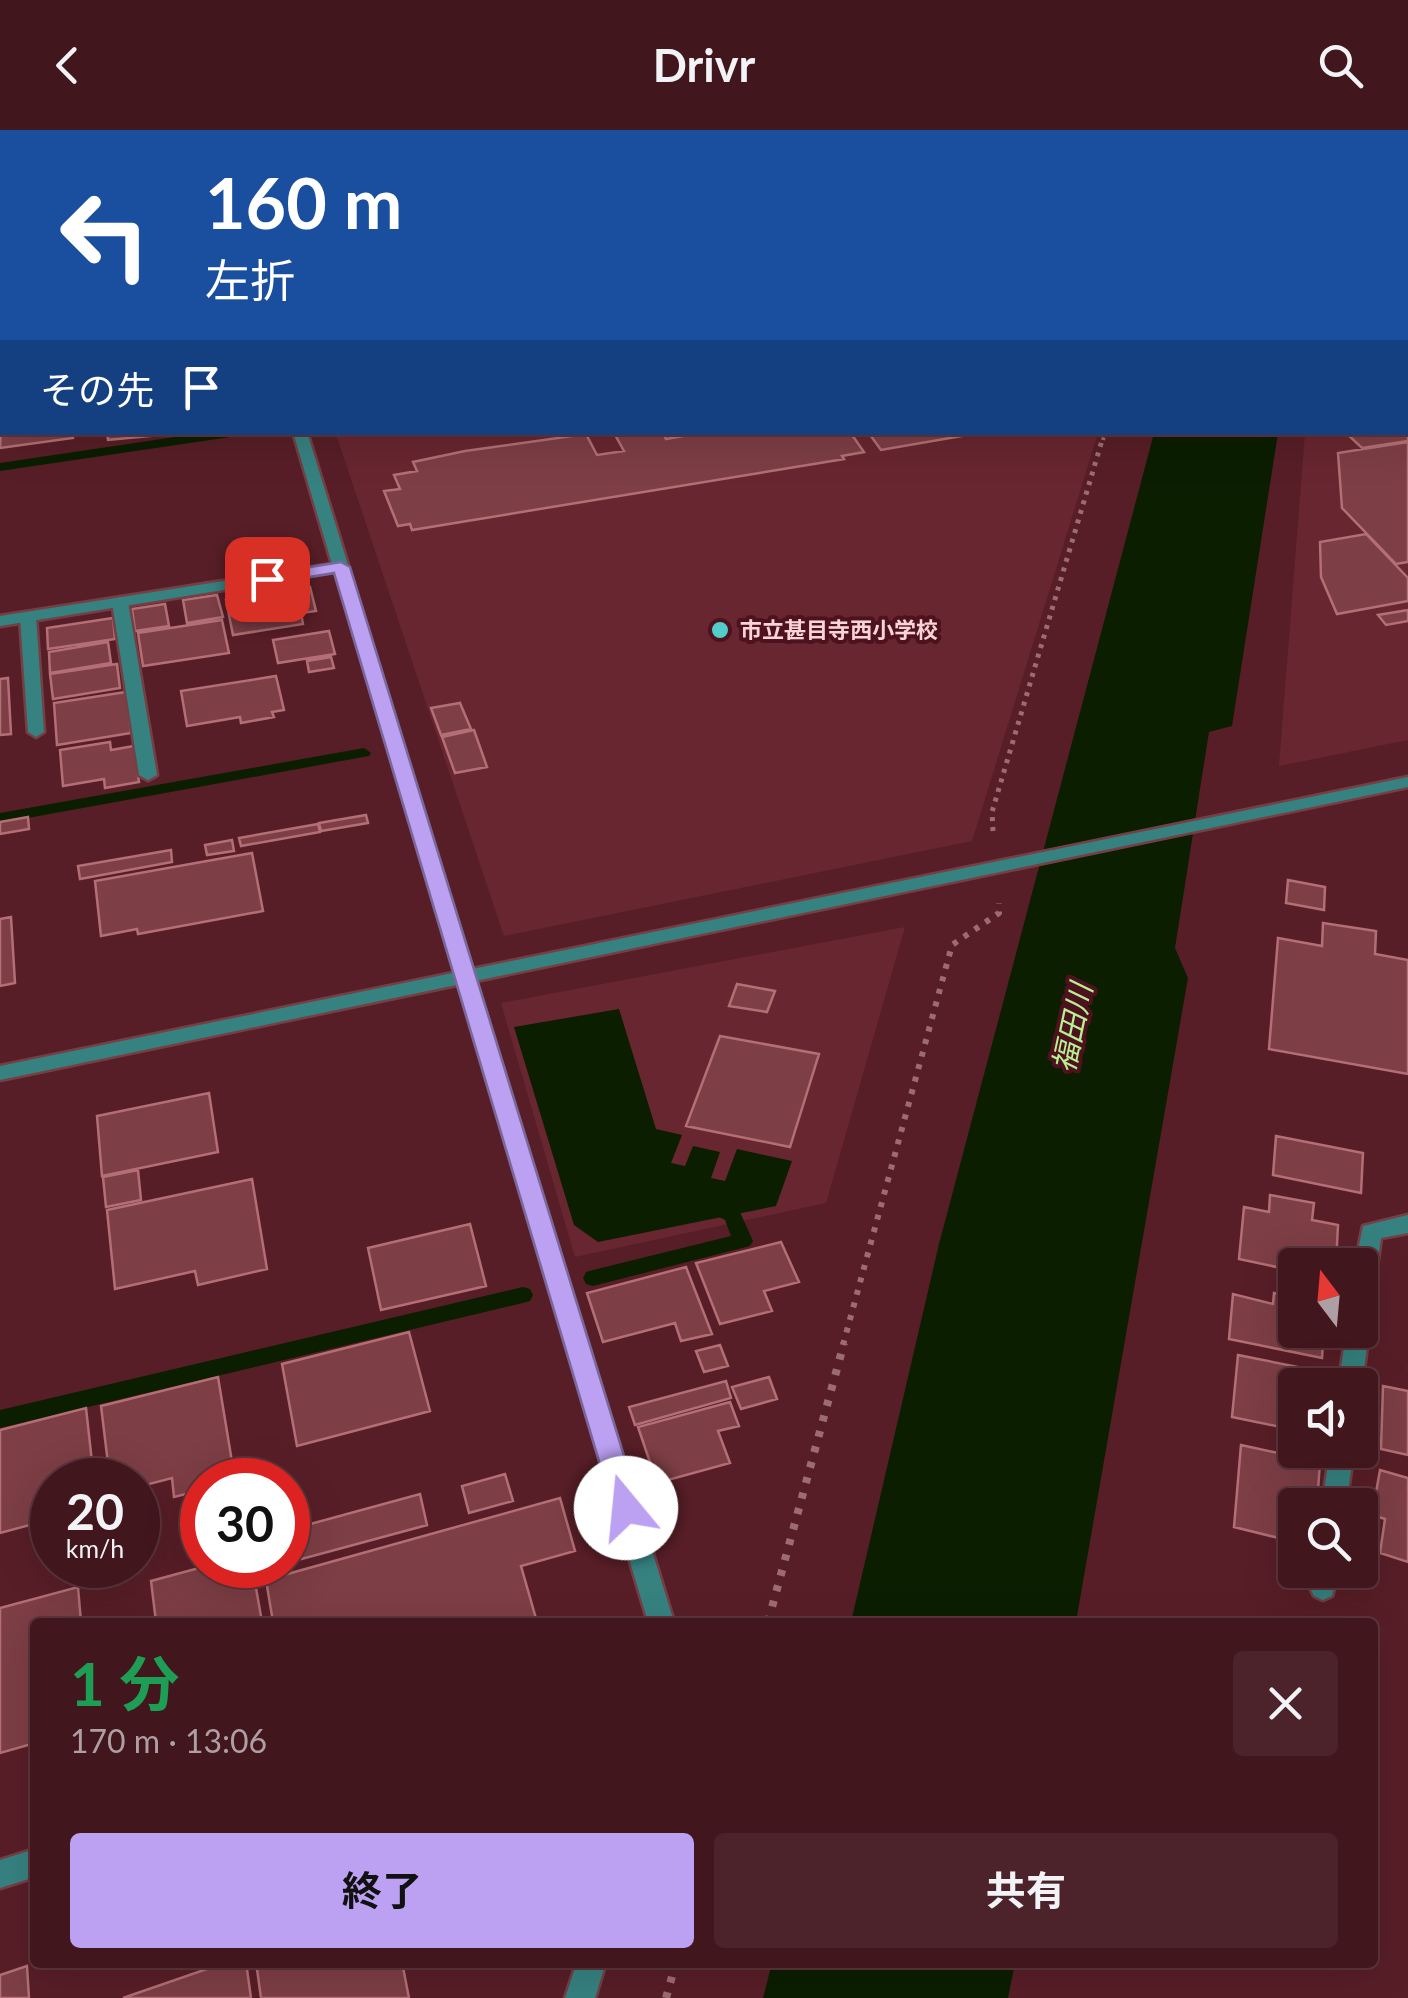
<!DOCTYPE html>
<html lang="ja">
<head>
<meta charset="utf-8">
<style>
	:root { --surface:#42161d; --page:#4c232a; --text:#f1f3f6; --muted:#ae9fa4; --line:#5a353b; --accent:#bca0f2 }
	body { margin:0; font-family:Lato,"Noto Sans JP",sans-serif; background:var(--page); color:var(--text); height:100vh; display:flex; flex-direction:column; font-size:38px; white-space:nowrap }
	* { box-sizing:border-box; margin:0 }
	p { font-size:32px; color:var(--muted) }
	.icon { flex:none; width:55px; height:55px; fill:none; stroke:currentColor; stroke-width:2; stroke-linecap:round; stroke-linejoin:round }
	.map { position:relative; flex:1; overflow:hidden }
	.drawer { position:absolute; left:30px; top:1488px; width:1348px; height:350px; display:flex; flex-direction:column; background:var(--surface); border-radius:10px; box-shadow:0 10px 40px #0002,0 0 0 2px var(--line) }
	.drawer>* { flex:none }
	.guide { position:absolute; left:0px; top:0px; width:1410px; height:305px; box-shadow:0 10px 40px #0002,0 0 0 2px var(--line); background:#1a4fa0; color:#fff; overflow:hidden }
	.needle { width:65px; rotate:344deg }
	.tools { position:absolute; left:1278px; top:1118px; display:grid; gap:20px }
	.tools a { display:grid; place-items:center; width:100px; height:100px; border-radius:10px; background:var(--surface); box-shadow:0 10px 40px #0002,0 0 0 2px var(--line); font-size:50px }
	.speed { position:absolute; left:30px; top:1328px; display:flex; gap:20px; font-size:50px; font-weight:700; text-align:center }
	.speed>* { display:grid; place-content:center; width:130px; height:130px; border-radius:50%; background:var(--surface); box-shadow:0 10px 40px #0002,0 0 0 2px var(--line); line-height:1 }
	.speed small { font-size:25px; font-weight:400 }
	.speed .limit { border:15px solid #d22; background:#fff; color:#111 }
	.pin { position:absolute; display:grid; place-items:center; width:85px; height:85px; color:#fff; margin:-42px; border-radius:20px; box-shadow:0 5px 15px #0006 }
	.me { position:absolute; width:110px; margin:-55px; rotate:343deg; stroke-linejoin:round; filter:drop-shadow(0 0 8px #0008) }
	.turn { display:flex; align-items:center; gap:35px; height:210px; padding:0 40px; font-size:45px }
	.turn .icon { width:130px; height:130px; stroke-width:2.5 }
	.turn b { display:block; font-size:70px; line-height:85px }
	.then { display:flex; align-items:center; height:95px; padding:0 40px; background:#0003; gap:20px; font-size:38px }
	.round { display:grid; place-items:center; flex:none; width:105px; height:105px; border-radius:10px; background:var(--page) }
	.summary { display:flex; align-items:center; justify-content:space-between; height:170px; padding:0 40px }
	h1 { font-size:60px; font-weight:700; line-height:75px; color:#1e9e55 }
	.button { display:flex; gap:20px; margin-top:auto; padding:20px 40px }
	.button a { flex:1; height:115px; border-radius:10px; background:var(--accent); color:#111; font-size:40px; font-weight:700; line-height:115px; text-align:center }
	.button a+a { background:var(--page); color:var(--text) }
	header { display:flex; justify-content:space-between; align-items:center; height:130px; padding:0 40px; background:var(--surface); font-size:45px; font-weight:700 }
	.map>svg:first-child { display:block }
	.built { fill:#682630 }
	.water { fill:#0b1e00 }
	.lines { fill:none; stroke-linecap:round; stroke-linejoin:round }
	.stream { fill:#0b1e00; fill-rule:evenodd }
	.building { fill:#7d3e45; stroke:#b36f75; stroke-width:2.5 }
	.service-casing { stroke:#753f46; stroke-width:5 }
	.minor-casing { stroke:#753f46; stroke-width:5 }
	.tertiary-casing { stroke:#753f46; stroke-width:5 }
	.path-far3 { stroke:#9d6c72; stroke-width:4; stroke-dasharray:2.5 5; stroke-linecap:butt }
	.path-far2 { stroke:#9d6c72; stroke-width:5; stroke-dasharray:4 6; stroke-linecap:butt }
	.path-far1 { stroke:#9d6c72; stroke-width:6; stroke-dasharray:5 8; stroke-linecap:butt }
	.path { stroke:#9d6c72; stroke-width:8; stroke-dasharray:6 10; stroke-linecap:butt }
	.service { fill:#368281; fill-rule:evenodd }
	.minor { fill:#368281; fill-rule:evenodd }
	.tertiary { fill:#368281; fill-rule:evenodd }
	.route { fill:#bca0f2; stroke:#7a689d; stroke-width:2.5 }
	.poi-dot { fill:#53cdcb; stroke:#4d121d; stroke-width:4 }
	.labels { text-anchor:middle; stroke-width:8; stroke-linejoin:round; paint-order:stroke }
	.far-poi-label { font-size:22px; font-weight:bold; fill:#fad4d6; stroke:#4d121d; text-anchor:start }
	.water-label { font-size:30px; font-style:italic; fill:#b8f093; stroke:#4d121d }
</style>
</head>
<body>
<header><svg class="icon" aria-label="back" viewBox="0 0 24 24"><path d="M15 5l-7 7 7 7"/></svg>Drivr<svg class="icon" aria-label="search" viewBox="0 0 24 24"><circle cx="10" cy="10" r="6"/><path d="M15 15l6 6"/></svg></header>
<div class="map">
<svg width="1408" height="1868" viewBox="0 0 1408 1868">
	<rect width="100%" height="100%" fill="#581e27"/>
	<!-- built -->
	<path class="built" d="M1408,272v338l-129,26 26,-333 103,-1z
		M349,302l749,1 -126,408 -468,95 -168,-502z
		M905,797l-79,276 -251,54 -74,-254z"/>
	<!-- water -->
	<path class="water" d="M1154,303h124l-46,293 -23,6 -34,216 13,30 -112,644h-225l88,-378z
		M619,879l37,120 26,6 -11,28 14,3 8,-20 27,6 -9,26 14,3 12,-32 55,12 -16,45 -178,36 -24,-17 -60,-198z
		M772,1833v-1l243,1 -7,35h-245z"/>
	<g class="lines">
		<!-- stream -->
		<path class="stream" d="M832,0h29l-4,2h-26z
			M209,302h34l-6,4 -237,35v-8z
			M364,618l7,5 -2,3 -369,67v-10z
			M713,1068l26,12 14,31 -3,5 -157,40 -7,-2 -3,-6 3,-6 7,-2 138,-34 -6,-16 -19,-10 -2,-5 2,-5z
			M523,1157l7,2 3,6 -3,6 -7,2 -523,125v-18z"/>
	</g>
	<!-- building -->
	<path class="building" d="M2,277v25h71v6l-73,10z
		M1408,286v25l-46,7 -17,-16h63z
		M107,302h74v1l-73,7z
		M663,302l3,7 39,-7h145l14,20 -22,4 2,3 -432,71 -2,-6 -12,2 -14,-35 16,-2 -6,-14 23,-4 -4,-9 52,-11 121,-17 11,21 27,-4 -10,-18z
		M868,302h117l-104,18z
		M1408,312v120l-12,2 -54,-56 -4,-55z
		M1366,404l42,44v23l-71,13 -16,-37 -1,-35z
		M293,454l2,5 15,-2 6,24 -15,2 2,11 -70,11 -7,-35 20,-3 -1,-6z
		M217,465l6,22 -36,6 -4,-23z
		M165,474l4,22 -34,5 -3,-22z
		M1408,480v11l-22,4 -8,-10z
		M113,488l2,21 -67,10 -1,-21z
		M222,490l7,33 -86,13 -5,-33z
		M329,501l6,23 -57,9 -5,-23z
		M108,512l3,21 -61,10 -1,-21z
		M331,527l3,11 -25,4 -2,-11z
		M117,534l3,24 -67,11 -3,-25z
		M276,546l8,34 -12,2 2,5 -33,6 -1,-6 -53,9 -6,-35z
		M8,548l3,56 -11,1v-56z
		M126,562l5,41 -74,12 -3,-42z
		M460,573l11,26 -30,6 -10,-27z
		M474,600l13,37 -32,6 -13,-36z
		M110,612l1,8 23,-4 5,36 -34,6 -1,-9 -41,7 -3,-36z
		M366,685l2,8 -47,8 -2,-8z
		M28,687l1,12 -29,5v-12z
		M318,694l2,8 -79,14 -2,-8z
		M232,710l2,11 -27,4 -2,-10z
		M171,720l1,12 -92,17 -2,-13z
		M252,723l11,58 -125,23 -1,-5 -36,7 -6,-55z
		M1288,750l37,7 -1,23 -38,-7z
		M11,787l4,66 -15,3v-67z
		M1323,793l53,8 -1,23 33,6v114l-139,-25 9,-111 44,8z
		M737,854l38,7 -8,21 -38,-6z
		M720,906l99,18 -29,93 -104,-21z
		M209,963l9,59 -116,24 -5,-60z
		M1276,1006l87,17 -2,40 -88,-18z
		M138,1040l3,30 -35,7 -3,-30z
		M252,1049l15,90 -69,16 -3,-14 -80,18 -8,-79z
		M1270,1065l44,8 -2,17 26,5 -2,40h-41v6l-56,-12 5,-52 25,5z
		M470,1094l16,62 -105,24 -13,-62z
		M781,1112l18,40 -35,9 8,20 -52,13 -24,-61z
		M686,1137l26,67 -31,7 -6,-18 -72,19 -16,-49z
		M1274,1163l21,4v33h29l-2,28 -93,-19 4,-45 40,10z
		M409,1202l21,79 -133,35 -15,-82z
		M720,1215l8,21 -24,6 -8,-21z
		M1238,1225l80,16 -1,14h-22v45l-63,-13z
		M218,1247l17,103h-33v10l-28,7 -2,-19 -34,9v-7h-28l-9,-74z
		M769,1247l8,22 -36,10 -9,-22z
		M726,1251l5,17 -96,27 -6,-18z
		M1383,1256l25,5v64l-27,-6z
		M730,1272l9,24 -21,5 12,32 -73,20 -19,-56z
		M86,1278l8,72h-42v39l-52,14v-103z
		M1241,1315l79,17 -3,43h-22v37l-61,-15z
		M1380,1340l28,8v84l-28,-9 5,-34 -13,-4z
		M505,1344l8,27 -44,12 -7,-27z
		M420,1364l7,31 -129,35 -6,-31z
		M560,1368l15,53 -54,15 16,56h-264l-7,-42z
		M210,1435h42l10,57h-106l-5,-41z
		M78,1457l3,35h-46v121l-35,10v-145z
		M227,1832h19l5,36h-128z
		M256,1832h146l7,36h-148z
		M27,1836l2,32h-29v-23z"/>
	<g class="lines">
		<defs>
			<path id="service" d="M120,467l8,5 29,173 -9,5 -9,-5 -27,-173z
				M28,482l8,5 8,115 -8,5 -8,-5 -8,-115z"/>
			<path id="minor" d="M203,0h10v2h-10z
				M1014,0h12l1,2h-11z
				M0,9h2v6h-2z
				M0,204h2v8h-2z
				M293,302h14l367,1190h-26l-313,-1050 -335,54v-10l332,-52z
				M1408,1085v18l-27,5 -10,73 -3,7 -8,2v-55h-5l8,-39z
				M1360,1191l6,2 3,7 -7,55 -2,3v-3h-22l9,-55h13z
				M1330,1320h24l-8,55h-24z
				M1313,1440h26l-7,26 -9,4 -9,-4 -4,-8z
				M35,1719v28l-35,11v-28z
				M577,1832h29l-11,36h-30z"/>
			<path id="tertiary" d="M1408,647v10l-1408,293v-14z"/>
		</defs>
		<!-- service casing -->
		<use href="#service" class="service-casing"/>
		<!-- minor casing -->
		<use href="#minor" class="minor-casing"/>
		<!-- tertiary casing -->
		<use href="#tertiary" class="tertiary-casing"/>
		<!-- path-far3 -->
		<path class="path-far3" d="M1193,2l4,-2
			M1103,310l2,-8"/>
		<!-- path-far2 -->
		<path class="path-far2" d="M993,701l-1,-19 111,-375"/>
		<!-- path-far1 -->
		<path class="path-far1" d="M843,1215l109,-400 47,-32v-10"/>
		<!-- path -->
		<path class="path" d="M768,1492l76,-279
			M666,1868l10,-36"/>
		<!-- service -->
		<use href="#service" class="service"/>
		<!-- minor -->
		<use href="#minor" class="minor"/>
		<!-- tertiary -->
		<use href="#tertiary" class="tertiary"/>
	</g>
	<!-- route -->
	<path class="route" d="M341,432l9,5 290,941 -4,9 -10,4 -9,-4 -4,-9 -279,-935 -67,11 -8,-5 8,-5z"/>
	<!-- markers -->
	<circle class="poi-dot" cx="720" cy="500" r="10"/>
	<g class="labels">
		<!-- far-poi labels -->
		<g class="far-poi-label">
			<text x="740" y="508">市立甚目寺西小学校</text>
		</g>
		<!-- water labels -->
		<g class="water-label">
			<text transform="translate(1073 898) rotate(-78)" y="10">福田川</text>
		</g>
	</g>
</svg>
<div class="tools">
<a><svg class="needle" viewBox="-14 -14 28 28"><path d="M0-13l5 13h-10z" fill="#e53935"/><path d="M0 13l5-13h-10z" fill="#ae9fa4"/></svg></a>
<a><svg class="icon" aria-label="sound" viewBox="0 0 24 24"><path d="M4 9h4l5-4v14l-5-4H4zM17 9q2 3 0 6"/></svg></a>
<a><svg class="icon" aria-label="search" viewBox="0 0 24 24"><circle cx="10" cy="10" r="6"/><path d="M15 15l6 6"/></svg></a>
</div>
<div class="speed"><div>20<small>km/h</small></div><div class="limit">30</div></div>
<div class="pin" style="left:267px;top:449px;background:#d93025"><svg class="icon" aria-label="arrive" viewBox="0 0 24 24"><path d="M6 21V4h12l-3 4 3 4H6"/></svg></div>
<svg class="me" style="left:626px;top:1378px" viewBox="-20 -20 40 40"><circle r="19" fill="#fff"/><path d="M0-13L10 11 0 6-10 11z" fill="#bca0f2"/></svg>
<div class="guide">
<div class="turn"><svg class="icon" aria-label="left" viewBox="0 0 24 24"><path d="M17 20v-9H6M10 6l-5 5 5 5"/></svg><div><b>160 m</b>左折</div></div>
<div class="then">その先<svg class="icon" aria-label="arrive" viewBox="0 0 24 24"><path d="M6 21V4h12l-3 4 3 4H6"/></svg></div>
</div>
<section class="drawer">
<div class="summary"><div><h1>1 分</h1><p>170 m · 13:06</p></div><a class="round"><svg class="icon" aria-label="close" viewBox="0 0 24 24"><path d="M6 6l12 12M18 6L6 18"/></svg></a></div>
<div class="button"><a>終了</a><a>共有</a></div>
</section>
</div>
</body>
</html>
